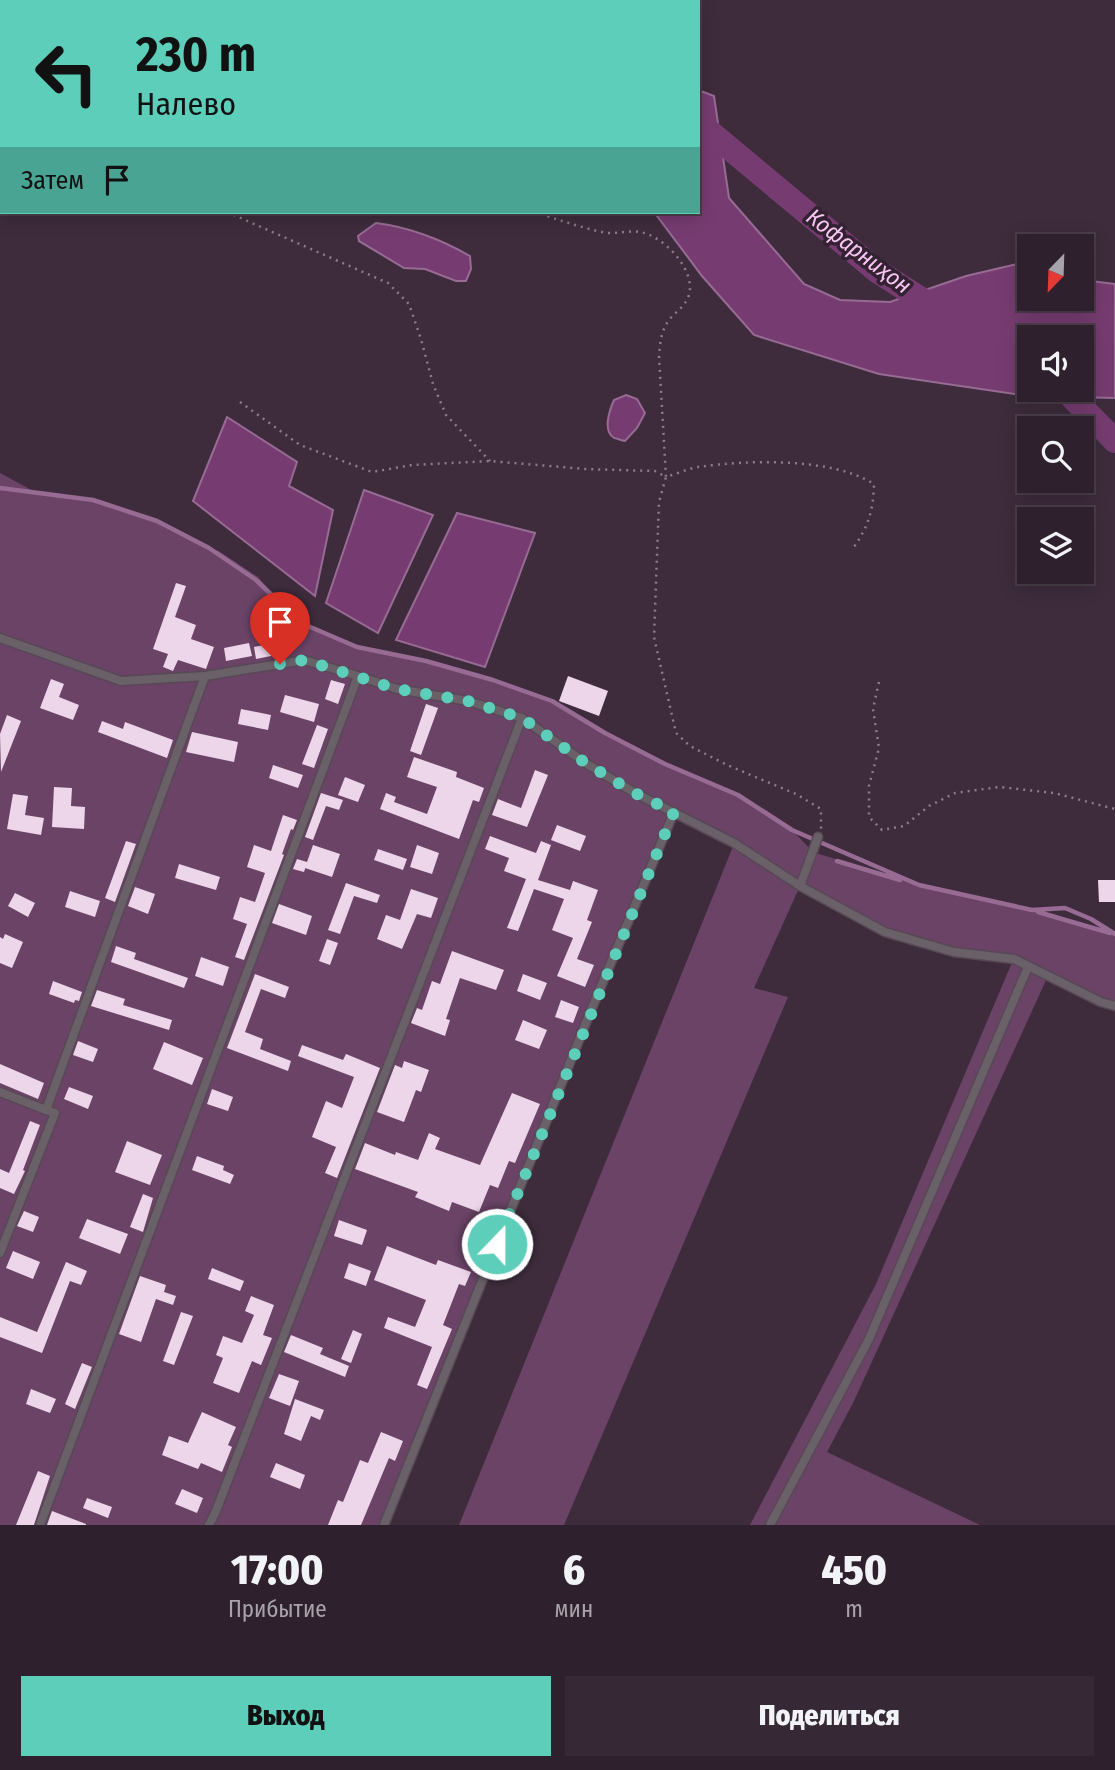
<!DOCTYPE html>
<html lang="ru">
<head>
<meta charset="utf-8">
<style>
	:root { --surface:#2e212d; --page:#362935; --text:#f1f3f6; --muted:#a7a3aa; --line:#493e49; --accent:#5cceba }
	body { margin:0; font-family:"Fira Sans Condensed",sans-serif; background:var(--page); color:var(--text); height:100vh; display:flex; flex-direction:column; font-size:26px; white-space:nowrap }
	* { box-sizing:border-box; margin:0 }
	p { font-size:23px; color:var(--muted) }
	.icon { flex:none; width:38px; height:38px; fill:none; stroke:currentColor; stroke-width:2; stroke-linecap:round; stroke-linejoin:round }
	.map { position:relative; height:1525px; overflow:hidden }
	.side { display:flex; flex-direction:column; background:var(--surface); flex:1 }
	.side>* { flex:none }
	.hud { position:absolute; left:0px; top:0px; width:700px; height:214px; box-shadow:0 4px 18px #0003,0 0 0 2px var(--line); background:#5cceba; color:#111; overflow:hidden }
	.needle { width:46px; rotate:203deg }
	.buttons { position:absolute; left:1017px; top:234px; display:grid; gap:14px }
	.buttons a { display:grid; place-items:center; width:77px; height:77px; border-radius:0px; background:var(--surface); box-shadow:0 4px 18px #0003,0 0 0 2px var(--line); font-size:35px }
	.pin { position:absolute; display:grid; place-items:center; width:60px; height:60px; color:#fff; margin:-72px -30px; border-radius:50% 50% 50% 0; rotate:-45deg; box-shadow:0 0 7px #0007 }
	.pin .icon { rotate:45deg }
	.me { position:absolute; width:77px; margin:-38px; rotate:22deg; stroke-linejoin:round; filter:drop-shadow(0 0 5px #0008) }
	.turn { display:flex; align-items:center; gap:24px; height:147px; padding:0 21px; font-size:32px }
	.turn .icon { width:91px; height:91px; stroke-width:2.5 }
	.turn b { display:block; font-size:49px; line-height:60px }
	.then { display:flex; align-items:center; height:66px; padding:0 21px; background:#0003; gap:14px; font-size:26px }
	.eta { display:flex; justify-content:space-evenly; align-items:center; height:119px; text-align:center }
	.eta b { font-size:42px; font-weight:800; line-height:49px }
	.button { display:flex; gap:14px; margin-top:auto; padding:14px 21px }
	.button a { flex:1; height:80px; border-radius:0px; background:var(--accent); color:#111; font-size:28px; font-weight:800; line-height:80px; text-align:center }
	.button a+a { background:var(--page); color:var(--text) }
	.map>svg:first-child { display:block }
	.green { fill:#6a4366 }
	.water { fill:#763c71; stroke:#976b93; stroke-width:2; fill-rule:evenodd }
	.lines { fill:none; stroke-linecap:round; stroke-linejoin:round }
	.stream { stroke:#976b93; stroke-width:4.5 }
	.river { stroke:#763c71; stroke-width:24 }
	.building { fill:#edd6ea }
	.service-casing { stroke:#584856; stroke-width:11 }
	.path { stroke:#8b7d89; stroke-width:2.5; stroke-dasharray:2 5; stroke-linecap:butt }
	.service { stroke:#6a6168; stroke-width:8 }
	.route { stroke:#5cceba; stroke-width:12; stroke-dasharray:0 21.6 }
	.labels { text-anchor:middle; stroke-width:7; stroke-linejoin:round; paint-order:stroke }
	.water-label { font-size:23px; font-style:italic; fill:#f9c5f3; stroke:#332231 }
</style>
</head>
<body>
<div class="map">
<svg width="1115" height="1525" viewBox="0 0 1115 1525">
	<rect width="100%" height="100%" fill="#3e2c3c"/>
	<!-- green -->
	<path class="green" d="M0,473l37,20 56,7 64,21 55,29 7,1 39,26 20,24 23,22 56,24 69,14 67,19 59,21 53,32 60,31 73,31 54,35 21,22 106,33 113,25 83,25v71l-68,-28 -193,423 -27,51 153,73h-230l126,-241 137,-324 -59,-8 -69,-20 -85,-46 -46,102 34,9 -224,528h-105l275,-681 -60,-32 -290,713h-384z"/>
	<!-- water -->
	<path class="water" d="M43,0h441l17,2h-460z
		M698,90l16,6 15,102 75,86 36,16 50,2 76,-26 51,-12 12,4v31h53v-19l33,4v114l-87,-2 -149,-22 -125,-39 -52,-59 -48,-64h44zM1029,338h53v52h-53z
		M376,223c32,4 66,17 94,33l1,13 -5,12h-10l-31,-12 -21,-1 -45,-27 -1,-5z
		M626,395l11,4 8,14 -8,15 -12,13c-1,0 -10,-3 -11,-3 -12,-7 -4,-29 0,-38z
		M227,417l70,45 -8,24 44,24 -18,86 -122,-95z
		M364,490l69,25 -55,118 -52,-30z
		M457,513l78,20 -50,134 -89,-27z"/>
	<g class="lines">
		<!-- stream -->
		<path class="stream" d="M0,488l93,12 64,21 52,27 47,32 45,43 56,24 69,14 67,19 59,21 53,32 60,31 73,31 54,35 127,55 113,25 33,-2 26,11 24,15
			M837,861l63,19
			M1038,912l72,21"/>
		<!-- river -->
		<path class="river" d="M698,122l179,149 63,40
			M1065,390l50,51"/>
	</g>
	<!-- building -->
	<path class="building" d="M176,583l10,3 -11,31 21,8 -5,14 23,8 -8,22 -28,-9 -5,11 -10,-4 5,-13 -15,-5z
		M289,640l2,12 -35,7 -2,-12z
		M249,643l3,13 -26,5 -2,-13z
		M568,676l40,15 -9,25 -40,-15z
		M51,679l13,5 -5,13 20,8 -6,15 -33,-12z
		M331,680l14,4 -7,20 -13,-5z
		M285,695l34,9 -5,18 -34,-10z
		M426,704l12,4 -17,47 -11,-4z
		M241,709l30,6 -3,15 -30,-6z
		M7,715l14,6 -20,51 -1,-38z
		M102,721l21,8 2,-7 48,18 -6,18 -69,-26z
		M317,725l11,4 -14,39 -12,-4z
		M192,732l46,10 -4,20 -48,-10z
		M414,757l43,15 -1,5 28,11 -5,14 -6,-2 -14,39 -79,-30 6,-16 10,4 -2,5 33,12 10,-27 -30,-10z
		M273,765l30,10 -5,13 -29,-10z
		M535,770l13,5 -21,52 -35,-12 6,-16 23,9z
		M345,777l20,8 -7,17 -20,-7z
		M54,787l18,1 -1,18 14,1 -1,22 -32,-2z
		M321,793l22,7 -4,10 -13,-4 -13,34 -8,-3z
		M13,794l15,2 -3,19 19,3 -3,17 -34,-6z
		M283,815l14,5 -4,10 -2,-1 -9,25 2,1 -40,105 -9,-3 12,-33 -14,-5 7,-22 15,5 10,-29 -18,-6 7,-22 17,6z
		M557,825l29,11 -6,15 -29,-11z
		M490,836l46,17 5,-12 10,4 -13,35 32,10 3,-9 25,9 -11,30 5,2 -15,37 17,6 -9,22 -28,-11 16,-38 -21,-8 12,-31 -30,-10 -16,42 -11,-3 19,-49 -22,-8 5,-13 -24,-9z
		M126,841l10,3 -21,58 -10,-4z
		M313,845l27,9 -8,23 -27,-9 1,-2 -2,6 -11,-3 4,-10 10,3z
		M417,845l22,8 -7,21 -22,-7z
		M378,849l29,10 -4,11 -29,-10z
		M179,864l41,13 -4,13 -41,-12z
		M1098,880h17v22h-16z
		M346,883l34,12 -3,8 -23,-7 -14,38 -12,-4z
		M135,887l20,7 -7,20 -20,-8z
		M411,889l27,9 -7,20 -14,-4 -15,35 -25,-10 9,-24 14,5z
		M70,891l30,10 -5,16 -30,-10z
		M15,893l20,10 -7,14 -20,-11z
		M279,904l33,12 -6,19 -34,-12z
		M5,934l18,8 -11,26 -12,-5v-26l3,2z
		M327,939l11,4 -8,22 -11,-4z
		M116,946l20,7 -2,6 54,19 -4,10 -73,-26z
		M452,951l52,19 -8,20 -36,-12 -14,41 4,1 -5,16 -34,-13 6,-15 5,2 10,-29 8,3z
		M201,957l28,10 -6,19 -28,-10z
		M255,974l34,13 -4,11 -24,-9 -16,43 18,7 -3,10 31,12 -3,10 -61,-23z
		M523,974l24,9 -7,17 -23,-9z
		M53,981l29,11 -3,9 -4,-1 -1,3 -25,-9z
		M97,990l28,9 -2,6 49,15 -3,10 -78,-24z
		M561,1000l18,7 -6,16 -18,-6z
		M523,1020l24,10 -8,19 -24,-9z
		M78,1041l20,8 -5,13 -20,-7z
		M164,1042l39,16 -11,27 -39,-16z
		M302,1045l41,15 3,-6 34,14 -43,110 -12,-5 11,-26 -24,-10 14,-36 16,7 12,-31 -56,-21z
		M404,1061l25,9 -8,22 -5,-2 -12,32 -27,-10 18,-47 7,3z
		M0,1064l44,19 -6,16 -38,-16z
		M69,1087l24,9 -5,13 -24,-10z
		M212,1089l21,8 -5,14 -21,-7z
		M512,1093l28,11 -25,59 -6,-2 -11,27 -8,-3 -11,27 -27,-10 -3,9 -34,-14 3,-5 -63,-23 10,-26 30,12 1,-3 22,8 11,-27 11,5 -5,11 45,16z
		M30,1121l10,4 -17,45 2,1 -11,23 -14,-6v-19l9,4z
		M127,1141l35,14 -12,30 -35,-13z
		M197,1156l27,10 -1,4 11,5 -4,9 -38,-14z
		M143,1194l10,4 -10,34 -13,-5z
		M24,1211l15,6 -6,15 -16,-6z
		M87,1219l41,15 -8,20 -41,-16z
		M339,1220l28,10 -5,15 -28,-9z
		M387,1246l49,19 2,-5 33,12 -6,14 -6,-2 -16,41 9,4 -25,60 -10,-4 15,-38 -48,-19 4,-11 27,10 11,-27 -52,-20z
		M13,1251l27,11 -7,17 -27,-11z
		M66,1262l21,9 -6,14 -11,-4 -28,72 -42,-16v-20l37,15z
		M349,1263l22,8 -5,15 -22,-8z
		M212,1268l32,13 -4,10 -32,-12z
		M140,1276l26,9 -2,7 12,4 -3,9 -17,-6 -15,43 -22,-8z
		M251,1296l23,9 -11,30 9,3 -11,27 -9,-4 -13,32 -26,-10 10,-25 -7,-3 7,-19 19,7 12,-28 -9,-4z
		M181,1312l12,4 -19,49 -11,-4z
		M353,1330l9,4 -11,29 -10,-4z
		M291,1335l32,13 -3,6 29,12 -4,11 -61,-25z
		M82,1363l10,4 -17,42 -10,-5z
		M279,1374l20,7 -9,25 -21,-8z
		M31,1389l25,10 -6,14 -24,-9z
		M295,1399l29,11 -4,10 -9,-4 -10,25 -17,-7z
		M202,1412l34,15 -8,18 4,2 -10,25 -21,-9 -3,6 -36,-14 7,-19 19,7z
		M381,1432l22,9 -8,20 -6,-3 -28,67h-33l10,-25 5,2 17,-42 8,3z
		M276,1463l29,12 -5,14 -30,-12z
		M38,1471l12,5 -16,49h-18z
		M182,1489l21,9 -6,15 -22,-9z
		M87,1498l25,9 -4,11 -25,-10z
		M52,1511l34,13v1h-39z"/>
	<g class="lines">
		<defs>
			<path id="service" d="M0,638l121,43 84,-5 99,-16 54,16 -318,849
				M358,676l39,13 71,12 54,17
				M800,886l18,-49
				M0,1092l46,18
				M0,1253l55,-140 -9,-3 159,-434
				M209,1525l7,-14 306,-793 65,46 48,29 99,50 66,43 85,46 69,20 60,7 87,43 14,4
				M384,1525l205,-510 85,-203
				M770,1525l99,-186 159,-372"/>
		</defs>
		<!-- service casing -->
		<use href="#service" class="service-casing"/>
		<!-- path -->
		<path class="path" d="M227,212l161,71 21,21 12,35 12,45 13,31 44,46
			M534,212c23,7 45,15 68,20 12,3 25,-2 38,0 24,4 56,38 49,63 -4,12 -13,16 -20,25 -8,11 -9,23 -10,36l7,121c10,-3 21,-8 32,-10 49,-7 133,-10 176,17 -1,27 -5,41 -20,63
			M240,402l60,43 72,27 40,-7 78,-4 95,8 70,2 11,6 -7,25 -5,135 22,96 14,13 37,19 69,29 25,15v20
			M879,682l-6,27 6,39 -10,38v31l13,13 22,-4 25,-20 26,-13 44,-6 55,6 61,16"/>
		<!-- service -->
		<use href="#service" class="service"/>
	</g>
	<g class="lines">
		<!-- route -->
		<path class="route" d="M280,664l24,-4 93,29 71,12 54,17 65,46 48,29 39,19 -177,432"/>
	</g>
	<g class="labels">
		<!-- water labels -->
		<g class="water-label">
			<text transform="translate(859 251) rotate(37)" y="8">Кофарниҳон</text>
		</g>
	</g>
</svg>
<div class="buttons">
<a><svg class="needle" viewBox="-14 -14 28 28"><path d="M0-13l5 13h-10z" fill="#e53935"/><path d="M0 13l5-13h-10z" fill="#a7a3aa"/></svg></a>
<a><svg class="icon" aria-label="sound" viewBox="0 0 24 24"><path d="M4 9h4l5-4v14l-5-4H4zM17 9q2 3 0 6"/></svg></a>
<a><svg class="icon" aria-label="search" viewBox="0 0 24 24"><circle cx="10" cy="10" r="6"/><path d="M15 15l6 6"/></svg></a>
<a><svg class="icon" aria-label="layers" viewBox="0 0 24 24"><path d="M12 4l9 5-9 5-9-5zM3 14l9 5 9-5"/></svg></a>
</div>
<div class="pin" style="left:280px;top:664px;background:#d93025"><svg class="icon" aria-label="arrive" viewBox="0 0 24 24"><path d="M6 21V4h12l-3 4 3 4H6"/></svg></div>
<svg class="me" style="left:497px;top:1244px" viewBox="-20 -20 40 40"><circle r="17" fill="#5cceba" stroke="#fff" stroke-width="3"/><path d="M0-11L8 9 0 5-8 9z" fill="#fff"/></svg>
<div class="hud">
<div class="turn"><svg class="icon" aria-label="left" viewBox="0 0 24 24"><path d="M17 20v-9H6M10 6l-5 5 5 5"/></svg><div><b>230 m</b>Налево</div></div>
<div class="then">Затем<svg class="icon" aria-label="arrive" viewBox="0 0 24 24"><path d="M6 21V4h12l-3 4 3 4H6"/></svg></div>
</div>
</div>
<section class="side">
<div class="eta">
<div><b>17:00</b><p>Прибытие</p></div>
<div><b>6</b><p>мин</p></div>
<div><b>450</b><p>m</p></div>
</div>
<div class="button"><a>Выход</a><a>Поделиться</a></div>
</section>
</body>
</html>
